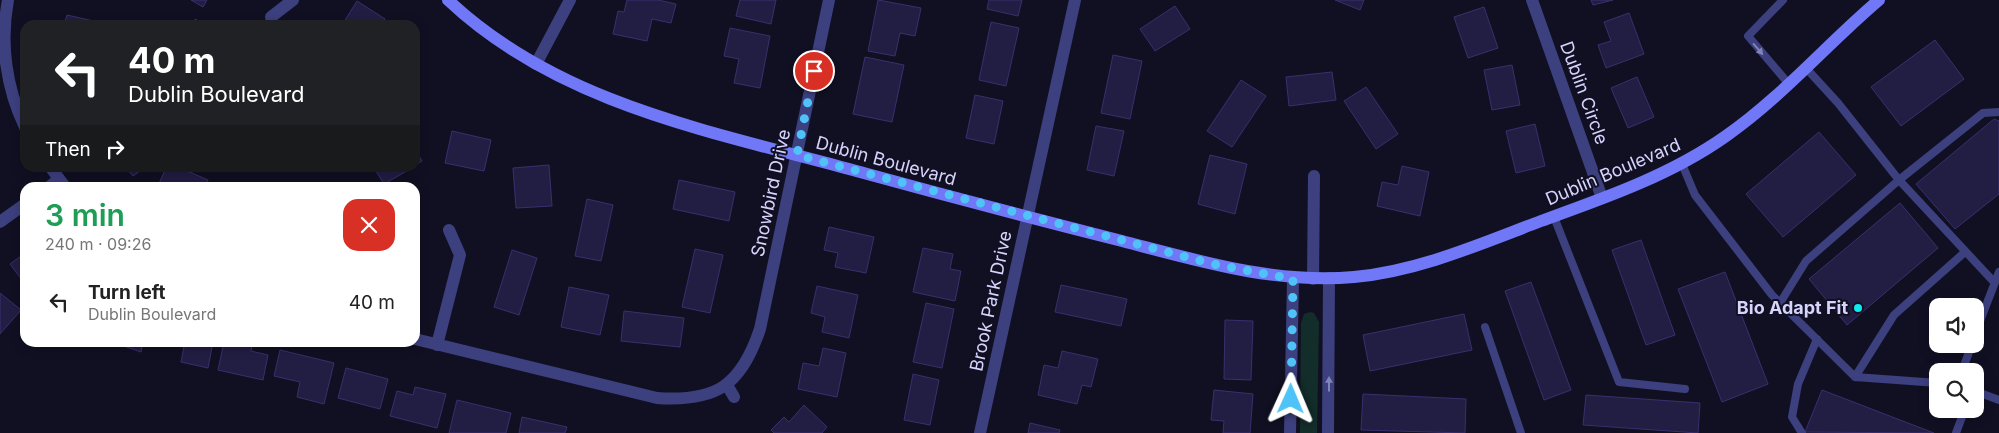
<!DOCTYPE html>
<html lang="en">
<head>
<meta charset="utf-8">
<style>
	:root { --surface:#fff; --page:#f2f2f2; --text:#222; --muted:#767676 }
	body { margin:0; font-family:Inter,sans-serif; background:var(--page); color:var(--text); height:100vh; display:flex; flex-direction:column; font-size:19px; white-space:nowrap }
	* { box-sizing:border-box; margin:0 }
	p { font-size:16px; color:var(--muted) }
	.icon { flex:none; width:28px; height:28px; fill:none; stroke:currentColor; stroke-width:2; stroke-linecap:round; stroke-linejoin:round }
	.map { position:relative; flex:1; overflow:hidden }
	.panel { position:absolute; left:20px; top:182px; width:400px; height:165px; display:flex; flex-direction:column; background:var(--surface); border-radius:15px; box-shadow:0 2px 12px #0003 }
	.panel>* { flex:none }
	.banner { position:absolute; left:20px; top:20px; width:400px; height:152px; border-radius:15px; box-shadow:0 2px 12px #0003; background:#202124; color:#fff; overflow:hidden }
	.buttons { position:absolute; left:1929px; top:298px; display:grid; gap:10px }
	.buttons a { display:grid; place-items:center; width:55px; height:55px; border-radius:10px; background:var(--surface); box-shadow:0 2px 12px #0003; font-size:25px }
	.pin { position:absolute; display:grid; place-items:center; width:42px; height:42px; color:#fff; margin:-21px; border:2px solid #fff; border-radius:50%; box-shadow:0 1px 5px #0007 }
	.me { position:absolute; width:55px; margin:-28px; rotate:1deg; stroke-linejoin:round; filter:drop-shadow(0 0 4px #0008) }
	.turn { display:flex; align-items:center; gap:18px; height:105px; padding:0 25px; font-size:22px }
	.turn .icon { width:65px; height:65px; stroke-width:2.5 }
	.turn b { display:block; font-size:35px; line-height:42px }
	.then { display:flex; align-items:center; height:48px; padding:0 25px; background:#0003; gap:10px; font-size:19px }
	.round { display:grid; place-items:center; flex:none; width:52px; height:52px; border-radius:15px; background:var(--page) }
	.summary { display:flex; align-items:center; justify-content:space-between; height:85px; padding:0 25px }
	h1 { font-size:30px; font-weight:600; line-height:38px; color:#1e9e55 }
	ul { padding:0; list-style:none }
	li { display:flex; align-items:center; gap:15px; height:70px; padding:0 25px }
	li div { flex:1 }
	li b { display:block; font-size:19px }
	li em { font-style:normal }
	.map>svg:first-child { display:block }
	.green { fill:#132d2a }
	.building { fill:#221d43; stroke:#38306e }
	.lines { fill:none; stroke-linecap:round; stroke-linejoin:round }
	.service { stroke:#3d407f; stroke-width:8 }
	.minor { stroke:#3d407f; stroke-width:12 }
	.secondary { stroke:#7178f7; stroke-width:12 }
	.oneway { fill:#8283b7 }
	.route { stroke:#4fc3f7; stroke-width:9; stroke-dasharray:0 16.2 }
	.poi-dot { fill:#0eeaef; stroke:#111023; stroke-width:2 }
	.labels { text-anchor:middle; stroke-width:4; stroke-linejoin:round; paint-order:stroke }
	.street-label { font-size:18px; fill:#d6d4fc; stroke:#111023 }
	.poi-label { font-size:18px; font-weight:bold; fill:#d6d4fc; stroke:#111023; text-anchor:end }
</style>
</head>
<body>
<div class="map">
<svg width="1999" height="433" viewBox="0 0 1999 433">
	<rect width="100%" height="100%" fill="#111023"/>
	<!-- green -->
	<path class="green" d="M1310,312l4,1 5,9 -2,111h-17l1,-110 3,-9z"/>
	<!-- building -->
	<path class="building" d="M191,0h16l-4,7z
		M627,0h31l18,4 -5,19 -19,-4 -5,22 -34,-7 5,-23 6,1z
		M740,0h36l-5,24 -35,-8z
		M878,0l43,8 -6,28 -15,-3 -5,23 -27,-5z
		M989,0h33l-4,16 -31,-7z
		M1335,0h29l-4,10z
		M1591,0h22l-20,5z
		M357,1l28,18 -4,6h-39z
		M1175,6l15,23 -35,22 -15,-22z
		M1484,7l14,41 -30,10 -14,-41z
		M1629,13l15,41 -38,14 -8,-23 13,-4 -7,-19z
		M67,15l31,7 -1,3h-33z
		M196,19l4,6h-14z
		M991,22l28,6 -13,58 -27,-6z
		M730,28l40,8 -10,52 -26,-5 5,-24 -15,-3z
		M1935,40l29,39 -63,47 -30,-39z
		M1113,55l29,6 -12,58 -29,-6z
		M865,57l39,8 -12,57 -39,-8z
		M1512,65l8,40 -28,5 -8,-40z
		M1332,72l4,28 -47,6 -3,-29z
		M1637,77l17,40 -26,11 -17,-40z
		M1241,80l25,16 -34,51 -25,-16z
		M1366,87l32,47 -22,15 -32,-48z
		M975,95l28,6 -9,43 -28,-6z
		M1994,119l5,2v73l-44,35 -39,-45z
		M1535,124l10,42 -29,7 -10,-42z
		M1096,126l28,5 -10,45 -27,-6z
		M452,131l39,9 -7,31 -39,-8z
		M1819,132l37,43 -73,62 -37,-43z
		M415,149l7,12 -7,4z
		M1210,155l37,9 -12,50 -37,-10z
		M549,165l3,41 -36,2 -3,-40z
		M1402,166l27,6 -9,44 -43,-10 5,-24 16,3z
		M126,168h18l-11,8z
		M166,168h14l28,12 -4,8h-47z
		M374,168h38l-28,16z
		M679,180l56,12 -6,29 -56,-12z
		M587,199l26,6 -12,56 -26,-5z
		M1900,203l38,45 -91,77 -38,-46z
		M829,227l45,10 -8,36 -31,-6 3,-14 -14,-3z
		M1641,240l34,95 -29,10 -34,-95z
		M923,248l30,6 -3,15 11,2 -6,30 -42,-9z
		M695,249l28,6 -13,58 -28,-6z
		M512,250l25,8 -18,57 -25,-8z
		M25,253v31l-15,-20z
		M1725,272l43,112 -46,18 -44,-113z
		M1531,282l40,108 -27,10 -39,-109z
		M1061,285l66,14 -6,27 -66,-14z
		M817,286l41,9 -9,43 -27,-6 3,-15 -14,-4z
		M569,287l40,8 -9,40 -39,-8z
		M0,293l21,17 -21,24z
		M926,303l28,6 -12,59 -29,-6z
		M624,311l60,7 -4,29 -59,-6z
		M1464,314l8,36 -102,21 -7,-36z
		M1225,320l28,1 -2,59 -27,-1z
		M112,342h31l-2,10z
		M161,342h52l-5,26 -27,-6 3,-15z
		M224,342h29l-2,9 17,4 -5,25 -45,-10z
		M823,348l23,5 -9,44 -39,-8 5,-26 16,3z
		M280,350l54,13 -10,41 -27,-7 3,-15 -26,-6z
		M1062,351l36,8 -7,28 -9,-2 -5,19 -39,-9 6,-30 14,3z
		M346,368l42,11 -8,30 -42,-11z
		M913,374l26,6 -9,45 -26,-5z
		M415,387l31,7 -9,34 -47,-12 7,-25 16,4z
		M1214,390l39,4 -3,39h-27l1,-12 -13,-1z
		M1822,390l112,43 -129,-1z
		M1363,394l103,5 -1,34 -104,-3z
		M1586,395l114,8 -2,30 -115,-8z
		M457,400l54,13 -5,20h-57z
		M804,405l23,22 -5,6h-48l-3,-3 13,-13 5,5z
		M522,417l45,10 -2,6h-46z
		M1030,423l30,7 -1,3h-31z"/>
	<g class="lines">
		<!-- service -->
		<path class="service" d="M1783,0l-35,36 40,47
			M1805,67l33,36 61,77 84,-67 16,-1
			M1682,164l13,31 77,100 83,82 83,6
			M1554,217l65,165 66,7
			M1780,303l26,-42 93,-81 95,102
			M1485,327l36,106
			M1975,334l24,-62
			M1962,371l10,-27
			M1855,377l39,-62 71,-63
			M1975,391l24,9
			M1802,433l-10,-16 6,-33 19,-45
			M1956,433l9,-24"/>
		<!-- minor -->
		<path class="minor" d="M8,0c-8,43 -2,88 17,127
			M1532,0l70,198
			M271,17l22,-17
			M536,64l34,-64
			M51,168l15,20
			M48,188l11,-9
			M0,222l25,-18
			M1313,279l1,-103
			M415,339l242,59c59,4 84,-12 103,-69l69,-329
			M437,345l23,-90 -11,-25
			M727,385l7,12
			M980,433l95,-433
			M1290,433l3,-154
			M1328,433l1,-155"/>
		<!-- secondary -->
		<path class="secondary" d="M448,0c109,103 261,131 401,169 91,25 182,49 273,72 77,20 152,43 232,36 65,-6 126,-33 187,-56 64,-23 130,-46 185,-85 56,-39 101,-92 153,-136"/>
	</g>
	<!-- one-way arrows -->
	<defs><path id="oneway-solid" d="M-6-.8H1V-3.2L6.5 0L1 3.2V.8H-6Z" transform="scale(1.25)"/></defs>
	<g class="oneway">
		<use href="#oneway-solid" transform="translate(1758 49) rotate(49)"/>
		<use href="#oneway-solid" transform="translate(1329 384) rotate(-90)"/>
	</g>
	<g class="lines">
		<!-- route -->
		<path class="route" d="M814,71l-17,84 416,109 80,15 -2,120"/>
	</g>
	<!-- markers -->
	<circle class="poi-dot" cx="1858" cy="308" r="5"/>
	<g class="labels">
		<!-- street labels -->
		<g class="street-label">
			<text transform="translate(1584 93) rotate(70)" y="6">Dublin Circle</text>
			<text transform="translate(886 161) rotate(15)" y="6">Dublin Boulevard</text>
			<text transform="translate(1613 172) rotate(-23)" y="6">Dublin Boulevard</text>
			<text transform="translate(771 193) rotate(-78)" y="6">Snowbird Drive</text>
			<text transform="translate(991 301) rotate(-78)" y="6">Brook Park Drive</text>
		</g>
		<!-- poi labels -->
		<g class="poi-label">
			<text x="1848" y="314">Bio Adapt Fit</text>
		</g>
	</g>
</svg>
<div class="buttons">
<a><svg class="icon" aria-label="sound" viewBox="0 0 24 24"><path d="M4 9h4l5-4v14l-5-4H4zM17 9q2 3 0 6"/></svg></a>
<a><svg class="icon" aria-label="search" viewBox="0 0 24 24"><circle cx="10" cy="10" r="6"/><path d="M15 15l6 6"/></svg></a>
</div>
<div class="pin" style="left:814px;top:71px;background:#d93025"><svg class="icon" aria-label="arrive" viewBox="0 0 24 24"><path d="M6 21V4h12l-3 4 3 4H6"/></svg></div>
<svg class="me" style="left:1291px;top:399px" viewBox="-20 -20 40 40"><path d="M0-17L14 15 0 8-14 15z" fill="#4fc3f7" stroke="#fff" stroke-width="4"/></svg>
<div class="banner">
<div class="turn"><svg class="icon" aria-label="left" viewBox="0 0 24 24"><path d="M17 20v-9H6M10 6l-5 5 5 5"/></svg><div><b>40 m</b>Dublin Boulevard</div></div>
<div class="then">Then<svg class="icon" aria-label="right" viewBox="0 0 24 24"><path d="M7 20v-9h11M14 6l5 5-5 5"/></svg></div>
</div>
<section class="panel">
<div class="summary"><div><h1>3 min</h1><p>240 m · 09:26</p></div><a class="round" style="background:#d93025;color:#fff"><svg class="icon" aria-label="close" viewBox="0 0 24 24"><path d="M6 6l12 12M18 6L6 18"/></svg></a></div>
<ul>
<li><svg class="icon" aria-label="left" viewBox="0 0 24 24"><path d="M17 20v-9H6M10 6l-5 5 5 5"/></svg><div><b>Turn left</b><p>Dublin Boulevard</p></div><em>40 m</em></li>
</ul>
</section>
</div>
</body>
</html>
